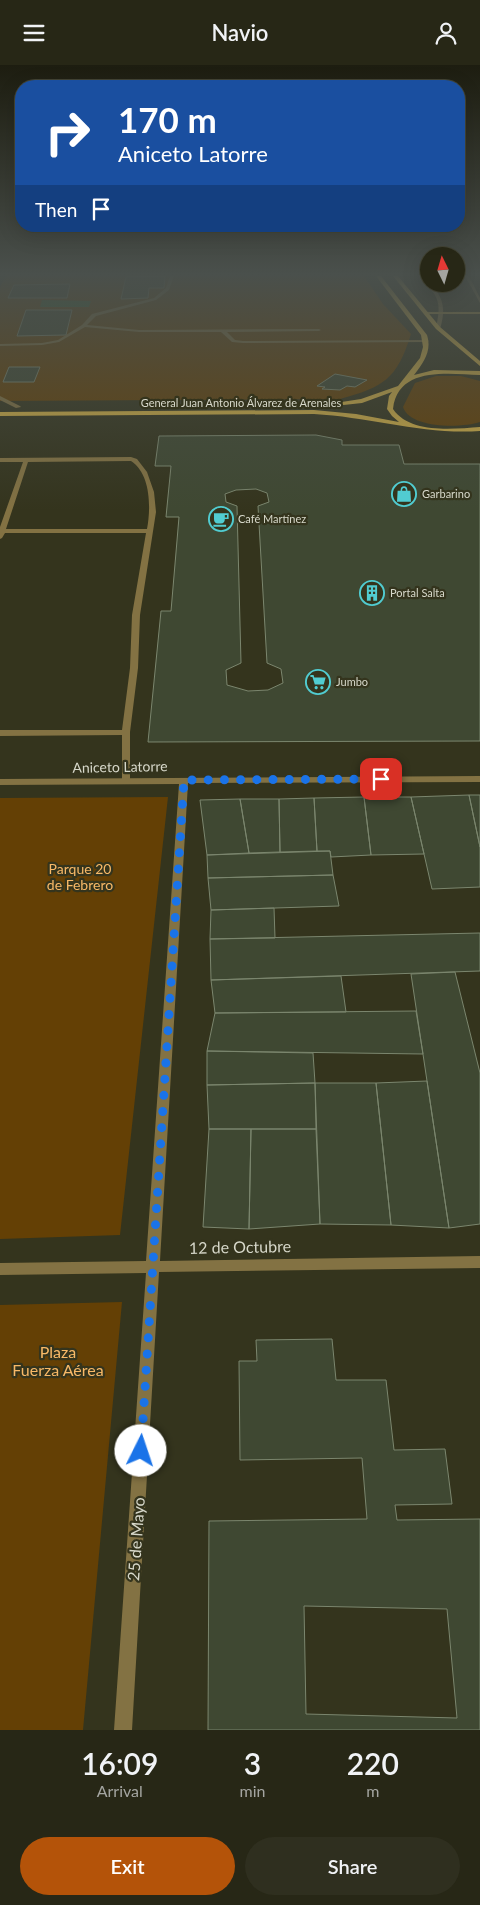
<!DOCTYPE html>
<html lang="en">
<head>
<meta charset="utf-8">
<style>
	:root { --surface:#272716; --page:#2f2f1f; --text:#f1f3f6; --muted:#a4a5a1; --line:#434435; --accent:#b45309 }
	body { margin:0; font-family:Lato,sans-serif; background:var(--page); color:var(--text); height:100vh; display:flex; flex-direction:column; font-size:19px; white-space:nowrap }
	* { box-sizing:border-box; margin:0 }
	p { font-size:16px; color:var(--muted) }
	.icon { flex:none; width:28px; height:28px; fill:none; stroke:currentColor; stroke-width:2; stroke-linecap:round; stroke-linejoin:round }
	.map { position:relative; height:1665px; overflow:hidden }
	.sheet { display:flex; flex-direction:column; background:var(--surface); flex:1 }
	.sheet>* { flex:none }
	.top-card { position:absolute; left:15px; top:15px; width:450px; height:152px; border-radius:20px; box-shadow:0 5px 20px #0002,0 0 0 1px var(--line); background:#1a4fa0; color:#fff; overflow:hidden }
	.needle { width:32px; rotate:355deg }
	.buttons { position:absolute; left:420px; top:182px; display:grid; gap:10px }
	.buttons a { display:grid; place-items:center; width:45px; height:45px; border-radius:50%; background:var(--surface); box-shadow:0 5px 20px #0002,0 0 0 1px var(--line); font-size:25px }
	.pin { position:absolute; display:grid; place-items:center; width:42px; height:42px; color:#fff; margin:-21px; border-radius:10px; box-shadow:0 2px 8px #0006 }
	.me { position:absolute; width:55px; margin:-28px; rotate:4deg; stroke-linejoin:round; filter:drop-shadow(0 0 4px #0008) }
	.turn { display:flex; align-items:center; gap:18px; height:105px; padding:0 20px; font-size:22px }
	.turn .icon { width:65px; height:65px; stroke-width:2.5 }
	.turn b { display:block; font-size:35px; line-height:42px }
	.then { display:flex; align-items:center; height:48px; padding:0 20px; background:#0003; gap:10px; font-size:19px }
	.eta { display:flex; justify-content:space-evenly; align-items:center; height:85px; text-align:center }
	.eta b { font-size:30px; font-weight:600; line-height:35px }
	.cta { display:flex; gap:10px; margin-top:auto; padding:10px 20px }
	.cta a { flex:1; height:58px; border-radius:30px; background:var(--accent); color:#fff; font-size:20px; font-weight:600; line-height:58px; text-align:center }
	.cta a+a { background:var(--page); color:var(--text) }
	header { display:flex; justify-content:space-between; align-items:center; height:65px; padding:0 20px; background:var(--surface); font-size:22px; font-weight:600 }
	.map>svg:first-child { display:block }
	.green { fill:#644005 }
	.water { fill:#2f6131 }
	.building { fill:#3f4832; stroke:#7b866e; fill-rule:evenodd }
	.lines { fill:none; stroke-linecap:round; stroke-linejoin:round }
	.lane { fill:#837243; fill-rule:evenodd }
	.street { fill:#837243; fill-rule:evenodd }
	.secondary { fill:#b19546; fill-rule:evenodd }
	.primary { fill:#d4b045; fill-rule:evenodd }
	.route { stroke:#1a73e8; stroke-width:9; stroke-dasharray:0 16.2 }
	.labels { text-anchor:middle; stroke-width:4.5; stroke-linejoin:round; paint-order:stroke }
	.far-street-label { font-size:11px; fill:#d7d8ca; stroke:#34341d }
	.far-poi-label { font-size:11px; fill:#d7d8ca; stroke:#34341d; text-anchor:start }
	.street-label { font-size:14px; fill:#d7d8ca; stroke:#34341d }
	.park-label { font-size:14px; fill:#f8b967; stroke:#34341d }
	.near-street-label { font-size:16px; fill:#d7d8ca; stroke:#34341d }
	.near-park-label { font-size:16px; fill:#f8b967; stroke:#34341d }
</style>
</head>
<body>
<header><svg class="icon" aria-label="menu" viewBox="0 0 24 24"><path d="M4 6h16M4 12h16M4 18h16"/></svg>Navio<svg class="icon" aria-label="person" viewBox="0 0 24 24"><circle cx="12" cy="8" r="4"/><path d="M4 21q1-7 8-7t8 7"/></svg></header>
<div class="map">
<svg width="480" height="1665" viewBox="0 0 480 1665">
	<rect width="100%" height="100%" fill="#34341d"/>
	<!-- green -->
	<path class="green" d="M6,211h358l19,28 28,30c-14,45 -27,53 -71,65l-340,2v-114z
		M436,311h25l19,5v41c-18,6 -70,7 -77,-15l12,-24z
		M168,732l-48,438 -120,4v-441z
		M122,1237l-39,428h-83v-425z"/>
	<!-- water -->
	<path class="water" d="M42,235l49,1 -2,6h-49z"/>
	<!-- building -->
	<path class="building" d="M165,211l-1,12h-15l-1,10 -27,1 5,-22z
		M70,219l-3,14h-59l6,-13z
		M26,245h46l-6,25 -49,1z
		M9,302h31l-6,15h-31z
		M335,309l32,6 -12,7 -8,-1 -7,4 -18,-1 3,-2 -8,-1z
		M316,370l26,5v5h57l5,19h76v277l-332,1 13,-131h10l8,-94h-13l5,-51h-16l4,-30zM256,424l11,4 2,9 -11,4 9,157 14,6 2,14 -15,7 -20,1 -21,-6 -1,-15 15,-7 -4,-157 -11,-4 -1,-8 11,-4z
		M469,730h11v52z
		M469,730l11,52v40l-48,2 -21,-92z
		M364,732h47l13,57 -53,1z
		M364,732l7,58 -40,2 -1,-6h-13l-3,-53z
		M314,733l3,53 -37,1 -1,-53z
		M240,734h39l1,53 -31,1z
		M240,734l9,54 -42,2 -7,-55z
		M330,786l3,24 -125,3 -1,-23z
		M333,810l6,31 -128,4 -3,-32z
		M274,843l1,30 -65,1 1,-29z
		M480,868v38l-269,9 -1,-41z
		M455,907l25,101v151l-31,4 -38,-254z
		M341,911l5,36 -131,1 -4,-33z
		M416,946l7,43 -216,-3 8,-38z
		M207,986l106,2 2,30 -108,2z
		M427,1016l22,147 -58,-3 -15,-142z
		M315,1018h61l15,142 -71,-1z
		M315,1018l1,46h-107l-2,-44z
		M209,1064h42l-2,100 -46,-2z
		M251,1064h65l4,95 -71,5z
		M332,1274l4,41h50l8,70 51,-1 7,55 -57,1 2,15 83,-1v211h-272l1,-209 158,-2 -5,-61 -122,2 -1,-99h18l-1,-21zM304,1541l143,3 10,109 -151,-4z"/>
	<g class="lines">
		<!-- lane -->
		<path class="lane" d="M170,211h4l-5,14 -13,10 -60,16 -9,9 52,5 180,-1 2,1 -2,1 -92,1 8,8 8,1 184,-1 2,1 -2,1 -184,1 -11,-1 -11,-10h-82l-54,-5 -26,15 -17,3 -42,1v-2l42,-1 16,-3 24,-15 10,-11 62,-16 12,-10z
			M0,331l20,10 1,1 -5,1 -16,-8z
			M131,392l6,2 10,13 7,20 2,20 -16,103 -2,53 -8,64v49l-4,3 -4,-3v-46l-122,1v-6h122l8,-62 2,-53 14,-82h-141l-3,5 -2,1v-12l23,-65h-23v-4zM131,396c20,13 20,47 16,68h-141l22,-67z"/>
		<!-- street -->
		<path class="street" d="M419,211h5c16,17 24,27 16,53l-4,-1c6,-29 2,-31 -17,-52z
			M465,211h4l11,22v5z
			M480,711v6l-292,1 -28,478 320,-5v12l-321,4 -27,458h-18l32,-457 -146,2v-12l146,-2 33,-477 -179,1v-6z"/>
		<!-- secondary -->
		<path class="secondary" d="M424,247h56v2h-54z"/>
		<!-- primary -->
		<path class="primary" d="M376,211h5l46,59c5,16 -3,27 -13,40l20,-5 46,1v4c-32,-1 -82,-9 -87,34 17,25 60,20 87,18v4c-56,4 -110,-14 -166,-17l-314,2v-4l314,-2 42,4 43,8 -7,-6 -5,-7 2,-13 3,-4 -30,11 -37,4 -3,-2 39,-6 37,-13 22,-28 3,-11 -2,-12z
			M393,211h5l42,51 40,34v5l-44,-37z"/>
	</g>
	<!-- sky -->
	<linearGradient id="sky" x2="0" y2="1"><stop stop-color="#1d1d10"/><stop offset="0.47" stop-color="#4a504c"/><stop offset="1" stop-color="#4a504c" stop-opacity="0"/></linearGradient>
	<rect width="480" height="445" fill="url(#sky)"/>
	<g class="lines">
		<!-- route -->
		<path class="route" d="M141,1386l43,-671 197,-1"/>
	</g>
	<!-- icons -->
	<defs>
		<symbol id="shop-ring" viewBox="-11 -11 22 22"><circle r="9.5" fill="#34341d" stroke="#51ccd1" stroke-width="1.5"/><path d="M-5-2.5h2.3a2.7 3.5 0 0 1 5.4 0H5L5.5 6h-11ZM-1.5-2.5h3a1.5 2.3 0 0 0-3 0Z" fill="#51ccd1"/></symbol>
		<symbol id="cafe-ring" viewBox="-11 -11 22 22"><circle r="9.5" fill="#34341d" stroke="#51ccd1" stroke-width="1.5"/><path d="M-5.5-4.5H6V0H3Q3 3.5 0 3.5H-2.5Q-5.5 3.5-5.5 0ZM3-3.2v2h1.7v-2ZM-6 4.5H4V6H-6Z" fill="#51ccd1"/></symbol>
		<symbol id="building-ring" viewBox="-11 -11 22 22"><circle r="9.5" fill="#34341d" stroke="#51ccd1" stroke-width="1.5"/><path d="M-4-6H4V6H1V3H-1V6H-4ZM-2.5-4.3h1.7v1.8h-1.7ZM.8-4.3h1.7v1.8H.8ZM-2.5-1h1.7V.8h-1.7ZM.8-1h1.7V.8H.8Z" fill="#51ccd1"/></symbol>
		<symbol id="supermarket-ring" viewBox="-11 -11 22 22"><circle r="9.5" fill="#34341d" stroke="#51ccd1" stroke-width="1.5"/><path d="M-6-5.5h2.5l.6 2H6L4.5 2H-2.5L-4.4-4H-6ZM-1.5 3.2a1.3 1.3 0 1 0 .1 0ZM3 3.2a1.3 1.3 0 1 0 .1 0Z" fill="#51ccd1"/></symbol>
	</defs>
	<g fill-rule="evenodd">
		<use href="#shop-ring" x="390" y="415" width="28" height="28"/>
		<use href="#cafe-ring" x="207" y="440" width="28" height="28"/>
		<use href="#building-ring" x="358" y="514" width="28" height="28"/>
		<use href="#supermarket-ring" x="304" y="603" width="28" height="28"/>
	</g>
	<g class="labels">
		<!-- far-street labels -->
		<g class="far-street-label">
			<text x="241" y="342">General Juan Antonio Álvarez de Arenales</text>
		</g>
		<!-- far-poi labels -->
		<g class="far-poi-label">
			<text x="422" y="433">Garbarino</text>
			<text x="238" y="458">Café Martínez</text>
			<text x="390" y="532">Portal Salta</text>
			<text x="336" y="621">Jumbo</text>
		</g>
		<!-- street labels -->
		<g class="street-label">
			<text transform="translate(120 702) rotate(-1)" y="5">Aniceto Latorre</text>
		</g>
		<!-- park labels -->
		<g class="park-label">
			<text x="80" y="809">Parque 20<tspan x="80" dy="16">de Febrero</tspan></text>
		</g>
		<!-- near-street labels -->
		<g class="near-street-label">
			<text transform="translate(240 1182) rotate(-1)" y="6">12 de Octubre</text>
			<text transform="translate(136 1474) rotate(-86)" y="6">25 de Mayo</text>
		</g>
		<!-- near-park labels -->
		<g class="near-park-label">
			<text x="58" y="1293">Plaza<tspan x="58" dy="18">Fuerza Aérea</tspan></text>
		</g>
	</g>
</svg>
<div class="buttons">
<a><svg class="needle" viewBox="-14 -14 28 28"><path d="M0-13l5 13h-10z" fill="#e53935"/><path d="M0 13l5-13h-10z" fill="#a4a5a1"/></svg></a>
</div>
<div class="pin" style="left:381px;top:714px;background:#d93025"><svg class="icon" aria-label="arrive" viewBox="0 0 24 24"><path d="M6 21V4h12l-3 4 3 4H6"/></svg></div>
<svg class="me" style="left:141px;top:1386px" viewBox="-20 -20 40 40"><circle r="19" fill="#fff"/><path d="M0-13L10 11 0 6-10 11z" fill="#1a73e8"/></svg>
<div class="top-card">
<div class="turn"><svg class="icon" aria-label="right" viewBox="0 0 24 24"><path d="M7 20v-9h11M14 6l5 5-5 5"/></svg><div><b>170 m</b>Aniceto Latorre</div></div>
<div class="then">Then<svg class="icon" aria-label="arrive" viewBox="0 0 24 24"><path d="M6 21V4h12l-3 4 3 4H6"/></svg></div>
</div>
</div>
<section class="sheet">
<div class="eta">
<div><b>16:09</b><p>Arrival</p></div>
<div><b>3</b><p>min</p></div>
<div><b>220</b><p>m</p></div>
</div>
<div class="cta"><a>Exit</a><a>Share</a></div>
</section>
</body>
</html>
